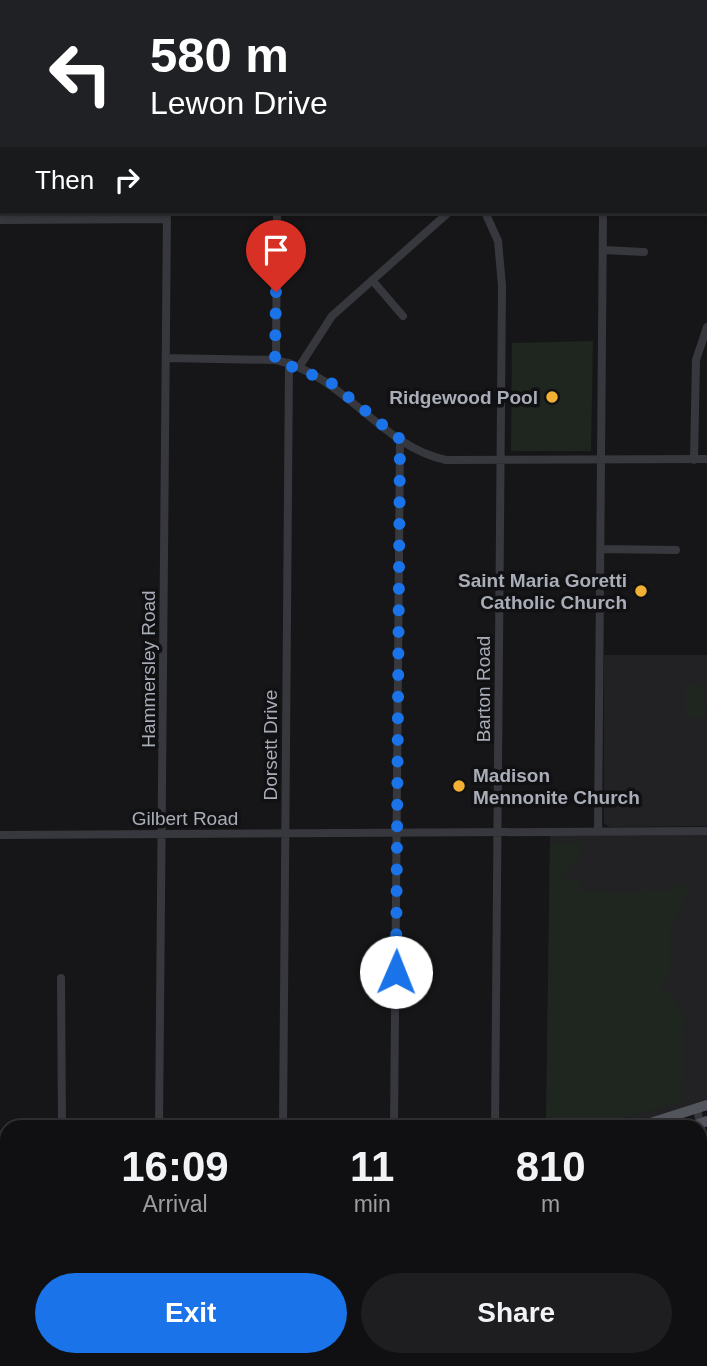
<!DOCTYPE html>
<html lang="en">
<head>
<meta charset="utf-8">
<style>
	:root { --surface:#101012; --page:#1e1e20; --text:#f1f3f6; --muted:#9c9d9f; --line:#303032; --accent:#1a73e8 }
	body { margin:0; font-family:Arial,sans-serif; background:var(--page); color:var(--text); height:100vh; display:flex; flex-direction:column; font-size:26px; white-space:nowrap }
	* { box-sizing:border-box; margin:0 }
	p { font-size:23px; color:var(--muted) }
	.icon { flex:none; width:38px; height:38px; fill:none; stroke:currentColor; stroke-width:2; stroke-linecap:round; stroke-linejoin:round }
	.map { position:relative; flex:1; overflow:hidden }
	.sheet { position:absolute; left:0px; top:1120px; width:707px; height:247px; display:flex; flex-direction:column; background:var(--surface); border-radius:21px 21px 0 0; box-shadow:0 2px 5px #0004,0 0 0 2px var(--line) }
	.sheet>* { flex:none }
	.hud { position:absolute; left:0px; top:0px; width:707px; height:214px; box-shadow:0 2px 5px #0004,0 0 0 2px var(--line); background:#202124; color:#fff; overflow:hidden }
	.pin { position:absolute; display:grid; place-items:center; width:60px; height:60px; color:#fff; margin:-72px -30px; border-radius:50% 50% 50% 0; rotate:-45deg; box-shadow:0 0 7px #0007 }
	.pin .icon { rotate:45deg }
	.me { position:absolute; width:77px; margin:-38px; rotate:1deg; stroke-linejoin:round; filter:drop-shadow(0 0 5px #0008) }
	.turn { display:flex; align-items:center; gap:24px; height:147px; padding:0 35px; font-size:32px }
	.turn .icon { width:91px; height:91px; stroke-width:2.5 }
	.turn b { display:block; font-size:49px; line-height:60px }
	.then { display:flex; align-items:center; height:66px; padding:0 35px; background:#0003; gap:14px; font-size:26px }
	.eta { display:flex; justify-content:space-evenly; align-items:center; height:119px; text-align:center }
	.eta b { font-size:42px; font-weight:700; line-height:49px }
	.action { display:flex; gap:14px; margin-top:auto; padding:14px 35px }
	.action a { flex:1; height:80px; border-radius:42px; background:var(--accent); color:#fff; font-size:28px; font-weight:700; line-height:80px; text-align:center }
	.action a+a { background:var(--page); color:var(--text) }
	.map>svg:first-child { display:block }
	.built { fill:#222225 }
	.green { fill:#1e261f }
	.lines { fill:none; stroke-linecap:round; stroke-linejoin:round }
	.minor { stroke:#37383d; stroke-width:8 }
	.major { stroke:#53555c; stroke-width:10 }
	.route { stroke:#1a73e8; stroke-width:12; stroke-dasharray:0 21.6 }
	.poi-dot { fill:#f2b134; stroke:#111113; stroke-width:2.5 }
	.labels { text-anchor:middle; stroke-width:7; stroke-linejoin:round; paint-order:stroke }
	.poi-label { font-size:19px; font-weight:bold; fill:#a8adb8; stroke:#111113; text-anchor:end }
	.street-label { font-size:19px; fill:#a8adb8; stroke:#111113 }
</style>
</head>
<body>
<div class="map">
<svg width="707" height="1366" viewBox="0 0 707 1366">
	<rect width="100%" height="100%" fill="#161618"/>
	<!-- built -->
	<path class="built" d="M604,655h103v171l-97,1 -6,-4z
		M707,831v274l-69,22h-92l4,-295z"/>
	<!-- green -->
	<path class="green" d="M593,341l-2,110h-80l1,-108z
		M685,685h18l4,32h-22z
		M577,843l4,3 -2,13 -18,18 20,4 1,10 52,2 7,-4 8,4 8,-4 11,2 16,-9 4,11 -17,34 -1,44 -10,21 10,1 15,25 -3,83 -84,25 -52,1 4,-283z"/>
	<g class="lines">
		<!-- minor -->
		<path class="minor" d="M71,2v-2
			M169,2v-2
			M285,2v-2
			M445,2v-2
			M531,2v-2
			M620,2v-2
			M705,35h2
			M0,98l2,-1
			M705,179l2,1
			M485,212l13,29 4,45 -7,841
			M0,220l167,-1
			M603,250l41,2
			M372,280l31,36
			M166,358l110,2c69,15 105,87 170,100l261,-1
			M276,360l1,-148
			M299,367l33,-51 117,-104
			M694,460l2,-100 11,-33
			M601,549l75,1
			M598,832l5,-620
			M0,835l707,-4
			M61,978l1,149
			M697,1109l10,47
			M159,1127l8,-915
			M283,1127l6,-764
			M394,1127l6,-688
			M0,1341h7
			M281,1360v6
			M60,1366v-6
			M158,1366v-6
			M393,1366v-6
			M492,1366v-6
			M507,1366v-6
			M608,1366l1,-6"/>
		<!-- major -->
		<path class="major" d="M638,1127l69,-22
			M691,1127l16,-6
			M0,1136h7
			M0,1154h7"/>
	</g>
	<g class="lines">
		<!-- route -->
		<path class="route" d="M276,292l-1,68 55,22 70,57 -4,533"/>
	</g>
	<!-- markers -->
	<g class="poi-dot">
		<circle cx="552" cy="397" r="7"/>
		<circle cx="641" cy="591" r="7"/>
		<circle cx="459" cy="786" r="7"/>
	</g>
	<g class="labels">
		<!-- poi labels -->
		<g class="poi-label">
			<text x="538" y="404">Ridgewood Pool</text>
			<text x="627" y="587">Saint Maria Goretti<tspan x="627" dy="22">Catholic Church</tspan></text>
			<text x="473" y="782" text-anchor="start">Madison<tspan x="473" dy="22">Mennonite Church</tspan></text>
		</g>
		<!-- street labels -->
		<g class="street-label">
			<text transform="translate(148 669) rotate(-90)" y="7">Hammersley Road</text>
			<text transform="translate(483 689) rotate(-90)" y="7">Barton Road</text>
			<text transform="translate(270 745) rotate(-90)" y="7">Dorsett Drive</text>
			<text x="185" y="825">Gilbert Road</text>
		</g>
	</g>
</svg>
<div class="pin" style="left:276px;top:292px;background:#d93025"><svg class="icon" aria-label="arrive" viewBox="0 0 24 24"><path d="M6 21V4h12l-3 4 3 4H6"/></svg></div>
<svg class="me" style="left:396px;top:972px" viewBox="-20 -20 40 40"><circle r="19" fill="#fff"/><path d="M0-13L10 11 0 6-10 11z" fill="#1a73e8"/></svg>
<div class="hud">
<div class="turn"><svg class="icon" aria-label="left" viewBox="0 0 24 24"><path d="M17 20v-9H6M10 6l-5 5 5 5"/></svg><div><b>580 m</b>Lewon Drive</div></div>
<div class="then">Then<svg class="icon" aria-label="right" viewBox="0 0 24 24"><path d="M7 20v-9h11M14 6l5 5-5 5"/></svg></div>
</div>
<section class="sheet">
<div class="eta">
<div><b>16:09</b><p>Arrival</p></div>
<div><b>11</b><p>min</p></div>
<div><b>810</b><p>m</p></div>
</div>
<div class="action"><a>Exit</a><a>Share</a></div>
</section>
</div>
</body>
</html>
